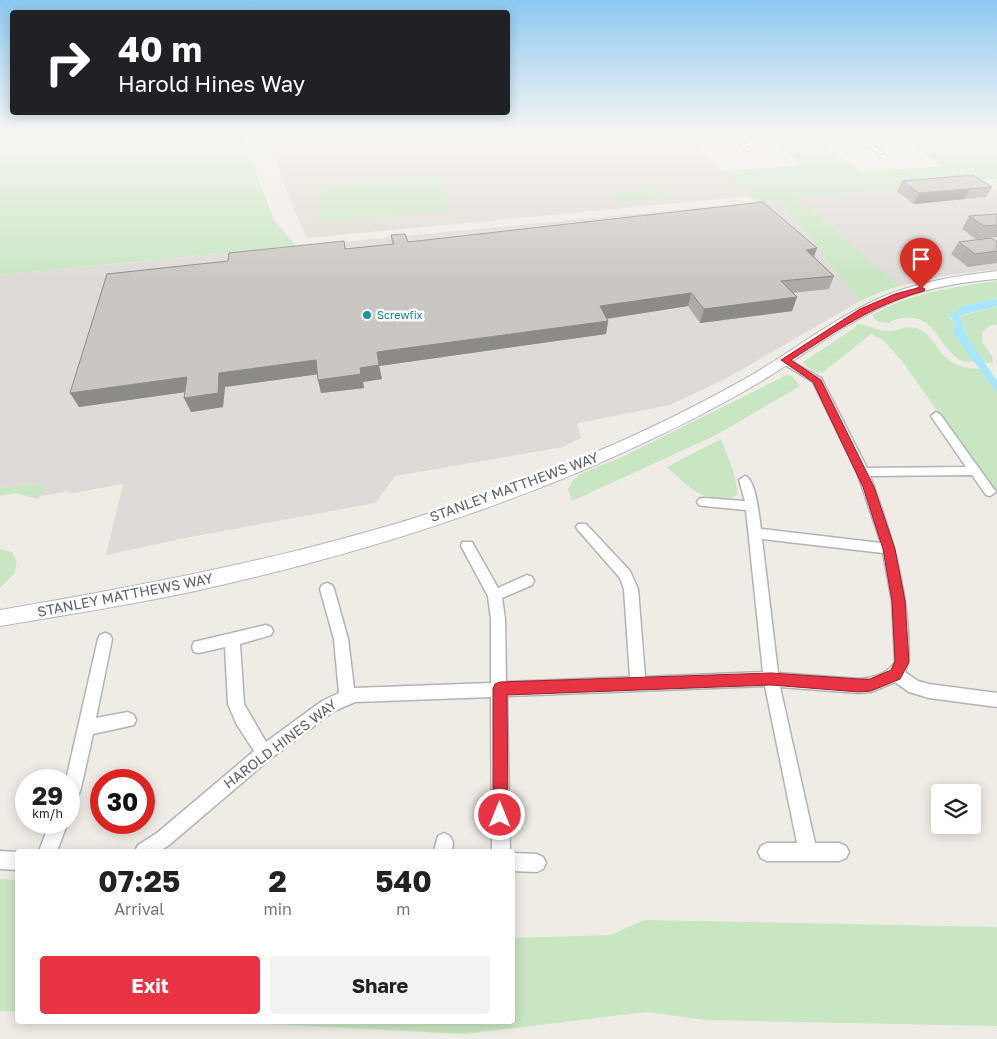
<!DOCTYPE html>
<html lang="en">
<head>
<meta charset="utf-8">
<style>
	:root { --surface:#fff; --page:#f2f2f2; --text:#222; --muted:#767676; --accent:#e73342 }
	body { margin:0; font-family:"Golos Text",sans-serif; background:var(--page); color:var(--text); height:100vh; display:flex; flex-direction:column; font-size:19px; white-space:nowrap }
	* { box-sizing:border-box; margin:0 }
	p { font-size:16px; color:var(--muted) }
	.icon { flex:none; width:28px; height:28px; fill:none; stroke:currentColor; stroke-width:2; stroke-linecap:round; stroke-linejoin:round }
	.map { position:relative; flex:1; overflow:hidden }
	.side { position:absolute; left:15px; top:849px; width:500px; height:175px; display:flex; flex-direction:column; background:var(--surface); border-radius:5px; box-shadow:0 2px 12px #0003 }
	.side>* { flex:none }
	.top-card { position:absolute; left:10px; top:10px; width:500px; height:105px; border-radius:5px; box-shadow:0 2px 12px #0003; background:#202124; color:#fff; overflow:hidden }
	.controls { position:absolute; left:931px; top:784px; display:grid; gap:10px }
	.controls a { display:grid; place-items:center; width:50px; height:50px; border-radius:5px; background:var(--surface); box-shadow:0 2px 12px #0003; font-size:25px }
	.speed { position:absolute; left:15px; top:769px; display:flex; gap:10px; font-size:25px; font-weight:700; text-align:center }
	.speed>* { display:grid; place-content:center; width:65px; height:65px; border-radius:50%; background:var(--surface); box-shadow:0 2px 12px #0003; line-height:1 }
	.speed small { font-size:12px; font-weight:400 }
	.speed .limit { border:8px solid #d22; background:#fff; color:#111 }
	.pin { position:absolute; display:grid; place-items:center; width:42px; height:42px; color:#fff; margin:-51px -21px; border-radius:50% 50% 50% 0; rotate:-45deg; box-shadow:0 0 5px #0007 }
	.pin .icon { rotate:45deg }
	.me { position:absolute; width:55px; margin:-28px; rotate:0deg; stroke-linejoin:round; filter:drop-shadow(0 0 4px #0008) }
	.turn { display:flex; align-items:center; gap:18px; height:105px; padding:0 25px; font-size:22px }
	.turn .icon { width:65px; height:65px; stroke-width:2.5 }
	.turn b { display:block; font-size:35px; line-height:42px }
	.eta { display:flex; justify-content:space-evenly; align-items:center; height:85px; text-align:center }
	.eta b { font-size:30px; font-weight:700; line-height:35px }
	.button { display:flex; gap:10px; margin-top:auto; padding:10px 25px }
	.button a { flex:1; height:58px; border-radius:5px; background:var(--accent); color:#fff; font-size:20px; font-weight:700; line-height:58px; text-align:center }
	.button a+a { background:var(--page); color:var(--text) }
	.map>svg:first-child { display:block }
	.industrial { fill:#dedad7 }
	.education { fill:#dfdbd3 }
	.green { fill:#c8e6c2 }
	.water { fill:#a6e6fe }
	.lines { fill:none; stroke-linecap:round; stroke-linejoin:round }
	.street-casing { stroke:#b0b4b7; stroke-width:3 }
	.secondary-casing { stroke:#b1b6ba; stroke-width:2 }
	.street { fill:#fff; fill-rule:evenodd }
	.secondary { fill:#fff; fill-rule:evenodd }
	.wall { fill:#aeaaa6 }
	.shaded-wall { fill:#8d8b87 }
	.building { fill:#cac6c1; stroke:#8d8b87 }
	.route { fill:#e73342; stroke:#96212b }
	.culture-dot { fill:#0f9aa8; stroke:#fff; stroke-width:2 }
	.labels { text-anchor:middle; stroke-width:5; stroke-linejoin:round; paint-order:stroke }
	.far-culture-label { font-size:11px; fill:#0d838f; stroke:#fff; text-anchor:start }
	.street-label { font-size:14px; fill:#5d6265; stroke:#fff }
</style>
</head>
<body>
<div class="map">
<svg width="997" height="1039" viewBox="0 0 997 1039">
	<rect width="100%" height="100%" fill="#efebe5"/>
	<!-- industrial -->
	<path class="industrial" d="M978,181l19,12v76l-48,6 -50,11 -101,-88z
		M780,200l80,101 -133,77 -57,27 -93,18 4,15 -18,9 -168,29 -20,27 -190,35 -79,17 17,-71 -55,10 1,-3 -28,5 3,-13 -44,5v-213z"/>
	<!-- education -->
	<path class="education" d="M266,133h416l69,63 -444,42 -16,-36z"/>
	<!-- green -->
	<path class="green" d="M0,133h244v8l30,79 22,26 -296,29z
		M809,133l53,39 80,-6 -44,-30 34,-3h65v46l-199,19 101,88 -19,6 -20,9 -80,-101 -24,2 -32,-31 78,-6 -34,-29z
		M438,176l12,34 -131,12 -2,-36z
		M660,188l8,10 -50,4 -8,-9z
		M997,281v18l-32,6 -16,13 7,5 -2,9 21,30c-7,0 -14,0 -19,-5 -18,-14 -24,-44 -53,-39 -5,1 -10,1 -14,5l-9,-1 -6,-3 -1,-4c33,-21 85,-29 124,-34z
		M997,306v19h-6l-8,6 -1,11 10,14 1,7 -10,-1 -18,-28 -1,-8 -4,-8 2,-2z
		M857,324c11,0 22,8 34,7 11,-1 19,-7 30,-1 6,3 10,9 14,14 13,20 22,23 45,25l17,24v102l-95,-134 -19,-21 -12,-6 -49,39c-8,0 -15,-5 -19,-11l52,-34z
		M787,375l5,1 8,10 -84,49 -144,66 -4,-11 4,-8 8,-8 42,-17z
		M721,439l13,34 4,22c-32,12 -49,-8 -71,-28z
		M45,483l-4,13 -3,3 -22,-6 -16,3v-8z
		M0,549l12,3 5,10 -3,12 -14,14z
		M0,879l17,1v132l-17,-1z
		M645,920l352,7v99l-292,-6 -58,-8 -183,22 -255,-13h303l1,-83 97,-3z"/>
	<!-- water -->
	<path class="water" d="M997,299v7l-35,9 -2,3 4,8 1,8 32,47v12l-40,-55 -4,-6 3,-9 -7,-7 16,-11z"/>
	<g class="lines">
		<defs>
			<path id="street" d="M727,133h7l17,16v2h-4z
				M846,133h7l31,20 -5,1z
				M785,358l36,20 46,90 99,-1 -35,-51 5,-4 4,2 56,78 -6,4 -4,-1 -14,-20 -102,1c19,51 34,100 38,154 0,15 3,28 -3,42l13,9 11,3 68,9v14l-68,-9 -20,-6 -14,-10 -24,10 -12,1 -79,-6 35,156h25l6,3 3,6 -3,6 -6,3h-73l-6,-3 -3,-6 3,-6 6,-3h30l-32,-157 -258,10 3,155h-18l-1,-154 -136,5 -21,9 -64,48 -101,86 -9,6h-25l3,-6 19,-12 97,-82 -17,-26 -9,-21 -3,-57 -26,6 -5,-1 -2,-5 2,-5 72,-17 5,2 2,4 -2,4 -31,9 4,60 22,38 56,-41 17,-8 -5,-54 -14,-50 2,-4 5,-2 5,2 2,4 14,50 6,49 137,-5v-64l-3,-23 -27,-50 1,-4h10l26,46 29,-13 5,2 2,4 -2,4 -30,13 3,21 1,63 124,-5 -6,-88 -4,-11 -42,-48 -2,-3 2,-3h8l44,47 8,18 7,88 118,-5 -17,-162 -43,-4 -4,-1 -2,-3 2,-3 4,-1 42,3 -6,-21 6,-4c11,3 14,41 16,53l120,14 -24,-71 -44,-90 -31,-19 -2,-2zM762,539l121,14 9,48 3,61c-7,12 -22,16 -36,17l-81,-6z
				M105,633l5,2 2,4 -16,79 32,-6 6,3 2,5 -2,5 -41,9 -12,54 -6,17 -6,3v-28h-3l32,-141 2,-4z
				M50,822h18l-11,29h-18z
				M444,833l6,3 3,6 -1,9h-18l4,-15z
				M0,851l18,1v18l-18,-1z
				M512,853l25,1 6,3 3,6 -3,6 -6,3 -25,-1z"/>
			<path id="secondary" d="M997,271v8c-37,3 -75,9 -109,25 -45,20 -85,52 -128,78 -54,32 -110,59 -167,84 -128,55 -262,95 -398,125 -65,14 -130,24 -195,35v-16c202,-34 392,-73 582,-152 58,-24 113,-51 168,-82 43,-25 83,-57 128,-77 37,-17 79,-23 119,-28z"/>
		</defs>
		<!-- street casing -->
		<use href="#street" class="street-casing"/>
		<!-- secondary casing -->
		<use href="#secondary" class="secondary-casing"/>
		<!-- street -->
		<use href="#street" class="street"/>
		<!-- secondary -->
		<use href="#secondary" class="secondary"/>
	</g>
	<!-- wall -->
	<path class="wall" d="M902,181l90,6 -6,10 -72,7 -17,-12z
		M997,214v23l-21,2 -14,-10 7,-13z
		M391,235l17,7 409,6 -3,9 20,19 -5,13 -37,4 5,4 -5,14 -92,12 -12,-17 -81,13 1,2 -2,13 -227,32 3,13 -19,3 1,6 -43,5 -4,-19 -92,13 -2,20 -32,5 -6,-20 -106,15 149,-146 116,-20 2,8 46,-5z
		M959,242h38v21l-29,4 -17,-13z"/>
	<!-- shaded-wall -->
	<path class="shaded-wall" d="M970,188l-5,11 -51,5 5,-11z
		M817,248l-5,13 -6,-11z
		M691,293l-3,13 -90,14 2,-14z
		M797,297l-5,14 -92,12 4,-14z
		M608,321l-2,13 -227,32 3,13 -19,3 1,6 -43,5 -3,-13 42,-12 17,-16z
		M316,360l4,14 -95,13 -2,20 -32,5 -7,-14 35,-25z
		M187,377l6,14 -114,16 -9,-14z"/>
	<!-- building -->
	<path class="building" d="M973,175l19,12 -73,6 -17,-12z
		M763,202l54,46 -11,2 28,26 -53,5 16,16 -93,12 -13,-16 -91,13 8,15 -231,31 2,13 -19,3 1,6 -43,6 -2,-20 -97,13 -1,20 -34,5 3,-21 -117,16 37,-119 121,-13 1,-8 115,-12 1,8 49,-5 -3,-9 14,-1 3,8z
		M997,214v11l-13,1 -15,-10z
		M991,238l6,4v9l-22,3 -16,-12z"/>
	<!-- sky -->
	<linearGradient id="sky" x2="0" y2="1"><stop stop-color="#8dc8f1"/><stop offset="0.48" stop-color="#f8f6f3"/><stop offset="1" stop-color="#f8f6f3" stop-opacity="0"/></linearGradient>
	<rect width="997" height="278" fill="url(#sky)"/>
	<!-- route -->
	<path class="route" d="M921,287l4,2 -1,2c-52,14 -89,41 -133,69l30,20 53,107 21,62 10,52 4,61 -9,17 -29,12 -12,1 -88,-7 -264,10 1,120 -2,6 -6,2 -5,-2 -2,-6v-126l2,-5 5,-2 271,-9 88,6h11l21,-9 4,-9 -3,-60 -9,-52 -20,-62 -50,-105 -32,-22 79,-51 35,-15z"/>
	<!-- markers -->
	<circle class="culture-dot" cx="367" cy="315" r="5"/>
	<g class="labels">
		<!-- far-culture labels -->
		<g class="far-culture-label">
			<text x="377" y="319">Screwfix</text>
		</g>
		<!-- street labels -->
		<g class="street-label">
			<text transform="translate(514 487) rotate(-20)" y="5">STANLEY MATTHEWS WAY</text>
			<text transform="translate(125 595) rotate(-11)" y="5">STANLEY MATTHEWS WAY</text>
			<text transform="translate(280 744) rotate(-37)" y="5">HAROLD HINES WAY</text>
		</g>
	</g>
</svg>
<div class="controls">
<a><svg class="icon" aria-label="layers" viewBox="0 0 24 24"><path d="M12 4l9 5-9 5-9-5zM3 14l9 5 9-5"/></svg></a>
</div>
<div class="speed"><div>29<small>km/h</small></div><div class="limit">30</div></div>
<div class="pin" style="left:921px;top:289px;background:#d93025"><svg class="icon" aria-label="arrive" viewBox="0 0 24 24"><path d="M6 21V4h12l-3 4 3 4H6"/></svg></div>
<svg class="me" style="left:500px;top:815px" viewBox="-20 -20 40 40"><circle r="17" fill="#e73342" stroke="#fff" stroke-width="3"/><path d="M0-11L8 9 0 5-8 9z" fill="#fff"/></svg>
<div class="top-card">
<div class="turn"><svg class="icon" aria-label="right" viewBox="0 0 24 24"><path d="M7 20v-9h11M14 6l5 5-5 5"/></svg><div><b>40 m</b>Harold Hines Way</div></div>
</div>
<section class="side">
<div class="eta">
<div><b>07:25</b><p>Arrival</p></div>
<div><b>2</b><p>min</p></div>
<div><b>540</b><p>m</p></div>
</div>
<div class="button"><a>Exit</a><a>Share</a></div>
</section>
</div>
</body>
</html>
